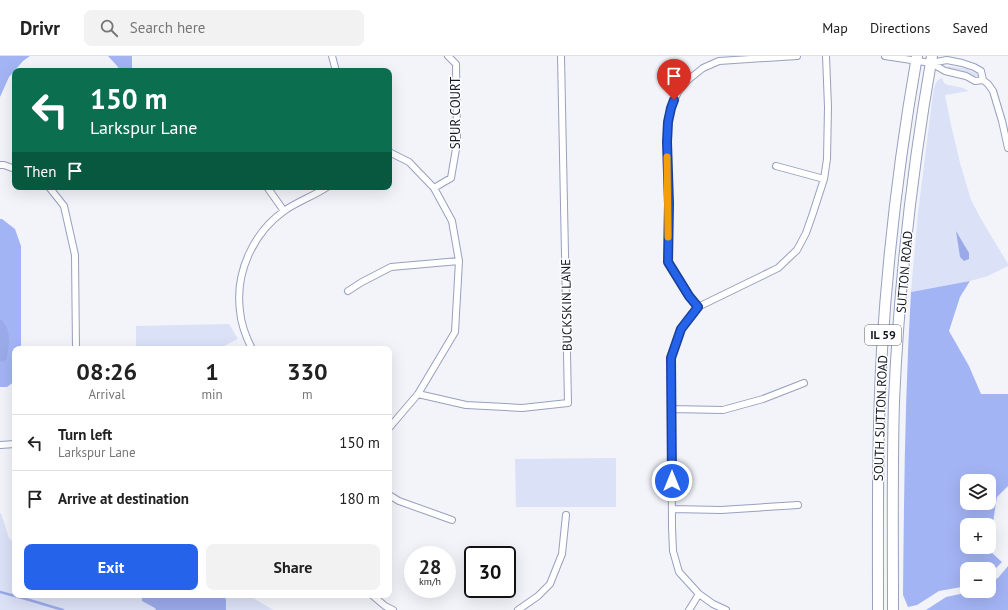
<!DOCTYPE html>
<html lang="en">
<head>
<meta charset="utf-8">
<style>
	:root { --surface:#fff; --page:#f2f2f2; --text:#222; --muted:#767676; --line:#e0e0e0; --accent:#2563eb }
	body { margin:0; font-family:"PT Sans",sans-serif; background:var(--page); color:var(--text); height:100vh; display:flex; flex-direction:column; font-size:15px; white-space:nowrap }
	* { box-sizing:border-box; margin:0 }
	p { font-size:13px; color:var(--muted) }
	.icon { flex:none; width:22px; height:22px; fill:none; stroke:currentColor; stroke-width:2; stroke-linecap:round; stroke-linejoin:round }
	.map { position:relative; flex:1; overflow:hidden }
	.panel { position:absolute; left:12px; top:290px; width:380px; height:252px; display:flex; flex-direction:column; background:var(--surface); border-radius:8px; box-shadow:0 4px 16px #0002 }
	.panel>* { flex:none }
	.hud { position:absolute; left:12px; top:12px; width:380px; height:122px; border-radius:8px; box-shadow:0 4px 16px #0002; background:#0b6e4f; color:#fff; overflow:hidden }
	.tools { position:absolute; left:960px; top:418px; display:grid; gap:8px }
	.tools a { display:grid; place-items:center; width:36px; height:36px; border-radius:8px; background:var(--surface); box-shadow:0 4px 16px #0002; font-size:20px }
	.speed { position:absolute; left:404px; top:490px; display:flex; gap:8px; font-size:20px; font-weight:700; text-align:center }
	.speed>* { display:grid; place-content:center; width:52px; height:52px; border-radius:50%; background:var(--surface); box-shadow:0 4px 16px #0002; line-height:1 }
	.speed small { font-size:10px; font-weight:400 }
	.speed .limit { border:2px solid #111; border-radius:6px; background:#fff; color:#111 }
	.pin { position:absolute; display:grid; place-items:center; width:34px; height:34px; color:#fff; margin:-41px -17px; border-radius:50% 50% 50% 0; rotate:-45deg; box-shadow:0 0 4px #0007 }
	.pin .icon { rotate:45deg }
	.me { position:absolute; width:44px; margin:-22px; rotate:0deg; stroke-linejoin:round; filter:drop-shadow(0 0 3px #0008) }
	.turn { display:flex; align-items:center; gap:14px; height:84px; padding:0 12px; font-size:18px }
	.turn .icon { width:52px; height:52px; stroke-width:2.5 }
	.turn b { display:block; font-size:28px; line-height:34px }
	.then { display:flex; align-items:center; height:38px; padding:0 12px; background:#0003; gap:8px; font-size:15px }
	.eta { display:flex; justify-content:space-evenly; align-items:center; height:68px; text-align:center }
	.eta b { font-size:24px; font-weight:800; line-height:28px }
	.cta { display:flex; gap:8px; margin-top:auto; padding:8px 12px }
	.cta a { flex:1; height:46px; border-radius:8px; background:var(--accent); color:#fff; font-size:16px; font-weight:800; line-height:46px; text-align:center }
	.cta a+a { background:var(--page); color:var(--text) }
	ul { padding:0; list-style:none }
	li { display:flex; align-items:center; gap:12px; height:56px; padding:0 12px; border-top:1px solid var(--line) }
	li div { flex:1 }
	li b { display:block; font-size:15px }
	li em { font-style:normal }
	header { display:flex; align-items:center; gap:24px; box-sizing:border-box; height:56px; padding:0 20px; background:var(--surface); border-bottom:1px solid var(--line) }
	header strong { font-size:19px }
	nav { display:flex; gap:22px; margin-inline-start:auto; font-size:14px }
	.search { width:280px; height:36px; background:var(--page); display:flex; align-items:center; gap:10px; box-sizing:border-box; padding:0 14px; border-radius:8px; color:var(--muted); font-size:15px }
	.map>svg:first-child { display:block }
	.green { fill:#dbe1f6 }
	.forest { fill:#a3b4f4; fill-rule:evenodd }
	.water { fill:#9aaae9 }
	.lines { fill:none; stroke-linecap:round; stroke-linejoin:round }
	.stream { stroke:#9aaae9; stroke-width:2.5 }
	.minor-casing { stroke:#97a0be; stroke-width:8 }
	.primary-casing { stroke:#97a0be; stroke-width:12 }
	.minor { stroke:#fff; stroke-width:6 }
	.primary { stroke:#fff; stroke-width:10 }
	.route-casing { stroke:#184099; stroke-width:10 }
	.route { stroke:#2563eb; stroke-width:7 }
	.slow { stroke:#f59e0b; stroke-width:7 }
	.labels { text-anchor:middle; stroke-width:3; stroke-linejoin:round; paint-order:stroke }
	.shield { fill:#fff; stroke:#5c5e66; stroke-width:1 }
	.shield-label { font-size:12px; font-weight:bold; fill:#161924 }
	.street-label { font-size:13px; fill:#161924; stroke:#fff }
</style>
</head>
<body>
<header>
<strong>Drivr</strong>
<div class="search"><svg class="icon" aria-label="search" viewBox="0 0 24 24"><circle cx="10" cy="10" r="6"/><path d="M15 15l6 6"/></svg>Search here</div>
<nav><a>Map</a><a>Directions</a><a>Saved</a></nav>
</header>
<div class="map">
<svg width="1008" height="554" viewBox="0 0 1008 554">
	<rect width="100%" height="100%" fill="#f2f4fa"/>
	<!-- green -->
	<path class="green" d="M948,10l19,3 12,6 1,2 -1,1c-10,-6 -20,-9 -32,-10z
		M942,22l1,3 2,3 18,4 6,3 -24,4 6,30 9,38 11,37 10,19 27,45v2l-20,10 -18,5 -59,11 7,-79 15,-120c2,-7 2,-13 9,-15z
		M229,268l9,15 -20,10h-82v-23z
		M616,402v49h-100l-1,-48z
		M1,457l8,25 6,6v51h233l25,15h-273v-96z"/>
	<!-- forest -->
	<path class="forest" d="M0,0h30l-7,5 -14,16 -9,20z
		M108,0h24v15h-13l-1,-4z
		M0,163h2l13,10 6,17v103h-6v32l-8,6h-7z
		M970,225l-10,16 -11,34 20,35 12,28h27v92l-11,11 -7,44 2,12 10,9 -13,13v-6h-22v17l-28,5 -22,14 -9,2 -5,-12c1,-101 2,-202 8,-303zM967,425h22v22h-22zM967,469h22v22h-22z
		M1008,510v44h-82l20,-13 19,-4 6,-2h18v-9l9,-4z"/>
	<!-- water -->
	<path class="water" d="M956,175l13,22v6l-5,2 -4,-4z
		M0,260v3c13,10 9,28 6,41l-3,2 -3,-1z
		M142,539h82l2,5v10h-70l-1,-2 -13,-7z"/>
	<g class="lines">
		<!-- stream -->
		<path class="stream" d="M0,536l26,7 37,11"/>
		<defs>
			<path id="minor" d="M332,0l4,15
				M885,0l46,7 16,-3 15,3 12,4 7,4 2,9 5,4 5,7 9,30 6,27
				M931,7l14,8 21,5 9,5 8,-1
				M678,13l10,11
				M389,96l20,10 25,26 18,33 7,40 -4,71 -37,62 -29,34
				M0,109h4l11,4
				M776,110l48,13
				M49,131l15,19 11,49 1,94
				M267,131l17,24
				M434,132l17,-10 6,-35 -1,-79 -8,-8
				M348,235l14,-9 29,-15 68,-6
				M698,251l-9,-11 -21,-34 1,-58 -2,-62 1,-20 3,-14 7,-16 10,-12 15,-12 16,-7 78,-5
				M252,293c-6,-12 -11,-24 -12,-38 -5,-38 13,-78 44,-100 14,-10 30,-15 43,-24
				M418,338l48,11 56,3 46,-5 -7,-347
				M671,353l52,1 40,-11 41,-16
				M0,389l15,-1
				M389,439l10,6 53,19
				M672,453l49,1 77,-5
				M372,539l13,11 8,4
				M518,554l20,-14 12,-12 12,-30 4,-39
				M689,554l10,-16
				M726,554l-13,-6 -14,-10 -20,-22 -6,-21 -1,-24 -1,-169 10,-29 17,-22 80,-39 19,-18 9,-17 7,-20 11,-34 3,-20 1,-52 -2,-51"/>
			<path id="primary" d="M878,554c0,-87 -1,-173 4,-260 6,-98 18,-197 35,-294
				M893,554c0,-70 -1,-139 1,-209 5,-115 18,-231 38,-345"/>
		</defs>
		<!-- minor casing -->
		<use href="#minor" class="minor-casing"/>
		<!-- primary casing -->
		<use href="#primary" class="primary-casing"/>
		<!-- minor -->
		<use href="#minor" class="minor"/>
		<!-- primary -->
		<use href="#primary" class="primary"/>
	</g>
	<g class="lines">
		<defs>
			<path id="route" d="M672,425l-1,-123 10,-29 17,-22 -9,-11 -21,-34 1,-58 -2,-62 1,-20 3,-14 3,-8"/>
		</defs>
		<!-- route casing -->
		<use href="#route" class="route-casing"/>
		<!-- route -->
		<use href="#route" class="route"/>
		<!-- slow -->
		<path class="slow" d="M667,101l1,80"/>
	</g>
	<g class="labels">
		<!-- shield labels -->
		<rect class="shield" x="865" y="269" width="36" height="20" rx="3"/>
		<g class="shield-label">
			<text x="883" y="283">IL 59</text>
		</g>
		<!-- street labels -->
		<g class="street-label">
			<text transform="translate(455 57) rotate(-90)" y="5">SPUR COURT</text>
			<text transform="translate(904 216) rotate(-85)" y="5">SUTTON ROAD</text>
			<text transform="translate(566 249) rotate(-91)" y="5">BUCKSKIN LANE</text>
			<text transform="translate(880 362) rotate(-88)" y="5">SOUTH SUTTON ROAD</text>
		</g>
	</g>
</svg>
<div class="tools">
<a><svg class="icon" aria-label="layers" viewBox="0 0 24 24"><path d="M12 4l9 5-9 5-9-5zM3 14l9 5 9-5"/></svg></a>
<a>+</a>
<a>−</a>
</div>
<div class="speed"><div>28<small>km/h</small></div><div class="limit">30</div></div>
<div class="pin" style="left:674px;top:44px;background:#d93025"><svg class="icon" aria-label="arrive" viewBox="0 0 24 24"><path d="M6 21V4h12l-3 4 3 4H6"/></svg></div>
<svg class="me" style="left:672px;top:425px" viewBox="-20 -20 40 40"><circle r="17" fill="#2563eb" stroke="#fff" stroke-width="3"/><path d="M0-11L8 9 0 5-8 9z" fill="#fff"/></svg>
<div class="hud">
<div class="turn"><svg class="icon" aria-label="left" viewBox="0 0 24 24"><path d="M17 20v-9H6M10 6l-5 5 5 5"/></svg><div><b>150 m</b>Larkspur Lane</div></div>
<div class="then">Then<svg class="icon" aria-label="arrive" viewBox="0 0 24 24"><path d="M6 21V4h12l-3 4 3 4H6"/></svg></div>
</div>
<section class="panel">
<div class="eta">
<div><b>08:26</b><p>Arrival</p></div>
<div><b>1</b><p>min</p></div>
<div><b>330</b><p>m</p></div>
</div>
<ul>
<li><svg class="icon" aria-label="left" viewBox="0 0 24 24"><path d="M17 20v-9H6M10 6l-5 5 5 5"/></svg><div><b>Turn left</b><p>Larkspur Lane</p></div><em>150 m</em></li>
<li><svg class="icon" aria-label="arrive" viewBox="0 0 24 24"><path d="M6 21V4h12l-3 4 3 4H6"/></svg><div><b>Arrive at destination</b></div><em>180 m</em></li>
</ul>
<div class="cta"><a>Exit</a><a>Share</a></div>
</section>
</div>
</body>
</html>
